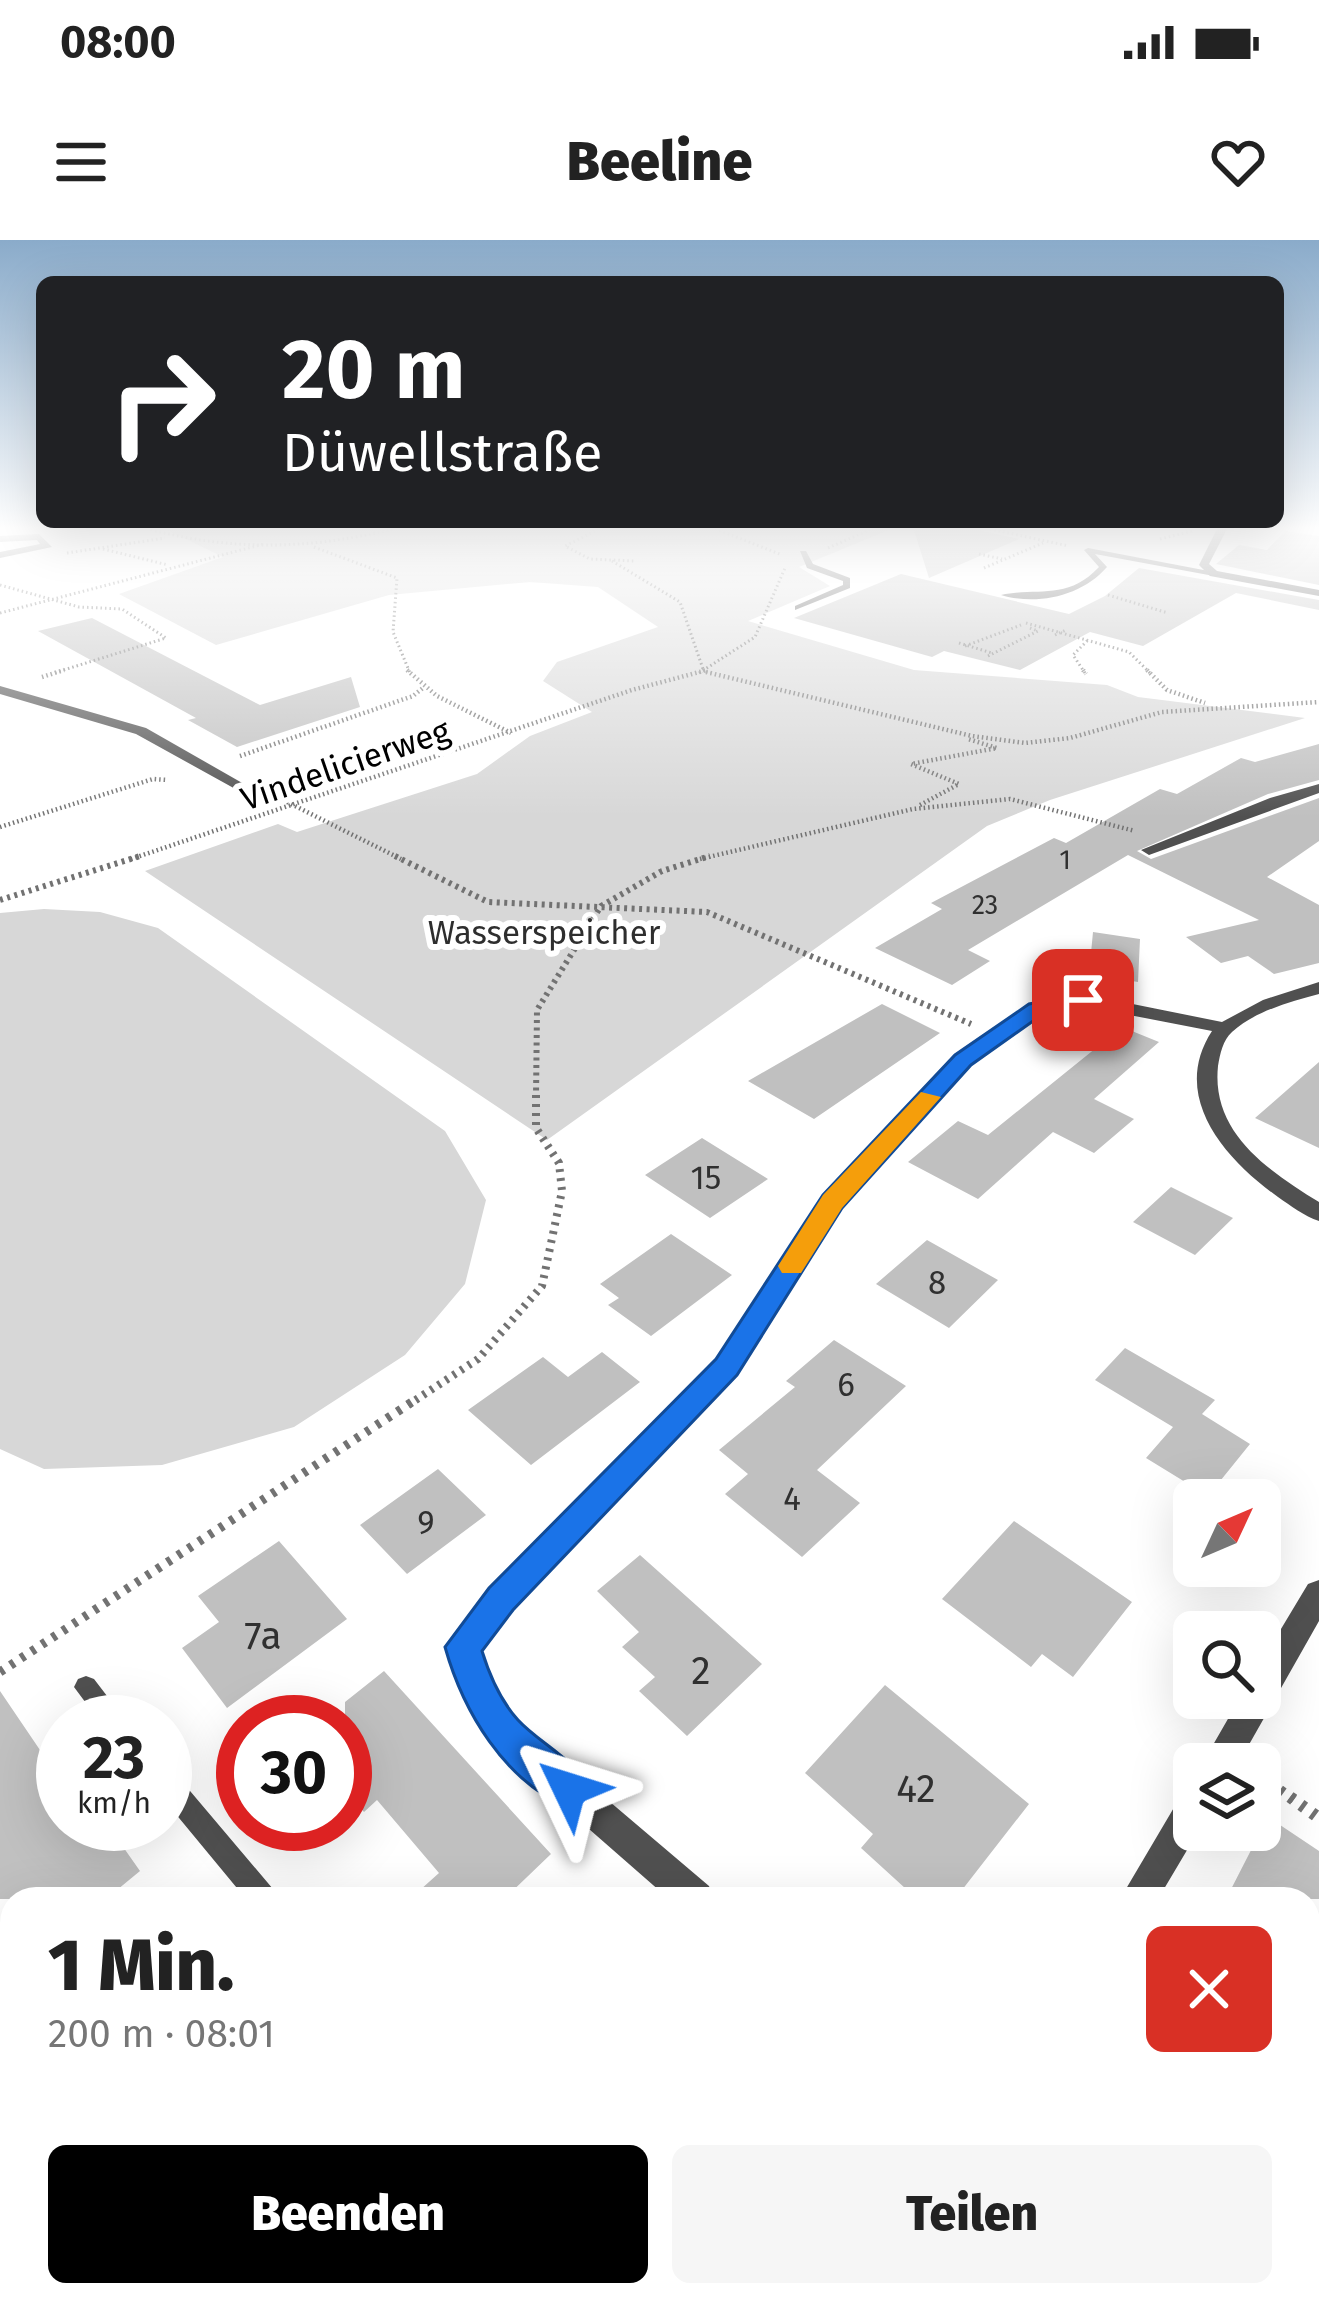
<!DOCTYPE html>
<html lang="de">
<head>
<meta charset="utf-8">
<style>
	:root { --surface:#fff; --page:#f6f6f6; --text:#222; --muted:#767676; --accent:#000 }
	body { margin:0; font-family:"Fira Sans",sans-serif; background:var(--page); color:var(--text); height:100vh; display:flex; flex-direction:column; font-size:45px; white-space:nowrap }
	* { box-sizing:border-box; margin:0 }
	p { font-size:39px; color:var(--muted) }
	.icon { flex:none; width:66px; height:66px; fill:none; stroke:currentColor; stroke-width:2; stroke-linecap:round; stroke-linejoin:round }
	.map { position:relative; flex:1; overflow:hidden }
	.details { position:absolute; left:0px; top:1647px; width:1320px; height:420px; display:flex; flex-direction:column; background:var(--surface); border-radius:36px 36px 0 0; box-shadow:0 12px 48px #0002 }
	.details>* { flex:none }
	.banner { position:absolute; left:36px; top:36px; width:1248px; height:252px; border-radius:18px; box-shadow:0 12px 48px #0002; background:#202124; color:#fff; overflow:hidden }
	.needle { width:78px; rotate:46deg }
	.buttons { position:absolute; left:1173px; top:1239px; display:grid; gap:24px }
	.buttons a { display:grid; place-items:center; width:108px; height:108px; border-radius:18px; background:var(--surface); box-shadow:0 12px 48px #0002; font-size:60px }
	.speed { position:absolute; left:36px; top:1455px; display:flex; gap:24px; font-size:60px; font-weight:700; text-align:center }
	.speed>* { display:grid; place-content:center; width:156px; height:156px; border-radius:50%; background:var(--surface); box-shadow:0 12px 48px #0002; line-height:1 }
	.speed small { font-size:30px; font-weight:400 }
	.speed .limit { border:18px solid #d22; background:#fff; color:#111 }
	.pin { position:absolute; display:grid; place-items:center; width:102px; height:102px; color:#fff; margin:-51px; border-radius:24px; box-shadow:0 6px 18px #0006 }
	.me { position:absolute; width:132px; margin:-66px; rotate:311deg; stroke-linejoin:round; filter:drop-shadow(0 0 9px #0008) }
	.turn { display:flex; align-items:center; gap:42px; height:252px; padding:0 48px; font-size:54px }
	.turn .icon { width:156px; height:156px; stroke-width:2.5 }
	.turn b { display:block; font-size:84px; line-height:102px }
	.round { display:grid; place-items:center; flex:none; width:126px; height:126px; border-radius:18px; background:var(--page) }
	.headline { display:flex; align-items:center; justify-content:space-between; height:204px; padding:0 48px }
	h1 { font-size:72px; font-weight:800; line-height:90px }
	.cta { display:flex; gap:24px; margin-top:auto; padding:24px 48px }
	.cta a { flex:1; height:138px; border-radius:18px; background:var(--accent); color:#fff; font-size:48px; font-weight:800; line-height:138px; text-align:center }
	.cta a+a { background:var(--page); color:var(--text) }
	.status { display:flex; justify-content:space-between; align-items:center; height:84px; padding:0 60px; background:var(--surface); direction:ltr }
	.status svg { height:33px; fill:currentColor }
	header { display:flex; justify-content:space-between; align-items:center; height:156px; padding:0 48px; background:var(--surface); font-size:54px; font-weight:800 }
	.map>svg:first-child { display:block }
	.green { fill:#d7d7d7 }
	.building { fill:#c0c0c0 }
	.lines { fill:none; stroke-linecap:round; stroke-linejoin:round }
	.path-far5 { stroke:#727272; stroke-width:3; stroke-dasharray:1.5 3; stroke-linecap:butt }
	.path-far4 { stroke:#727272; stroke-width:4.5; stroke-dasharray:1.5 3; stroke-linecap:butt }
	.path-far3 { stroke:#727272; stroke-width:6; stroke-dasharray:3 4.5; stroke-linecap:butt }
	.path-far2 { stroke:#727272; stroke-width:8; stroke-dasharray:3 6; stroke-linecap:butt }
	.path-far1 { stroke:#727272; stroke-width:9; stroke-dasharray:4.5 8; stroke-linecap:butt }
	.path { stroke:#727272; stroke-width:12; stroke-dasharray:4.5 9; stroke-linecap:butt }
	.lane { fill:#505050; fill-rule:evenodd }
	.street { fill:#505050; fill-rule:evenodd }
	.path-bridge { stroke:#727272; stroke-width:3; stroke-dasharray:1.5 3; stroke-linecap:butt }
	.route { fill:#1a73e8; stroke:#114b97; stroke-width:3 }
	.slow { fill:#f59e0b }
	.labels { text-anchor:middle; stroke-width:12; stroke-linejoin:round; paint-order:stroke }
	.far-number-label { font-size:27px; fill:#303030 }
	.far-street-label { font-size:33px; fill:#000; stroke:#fff }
	.far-park-label { font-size:33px; fill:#2e2e2e; stroke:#fff }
	.number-label { font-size:33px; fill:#303030 }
	.near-number-label { font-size:39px; fill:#303030 }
</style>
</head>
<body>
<div class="status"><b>08:00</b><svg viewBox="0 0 49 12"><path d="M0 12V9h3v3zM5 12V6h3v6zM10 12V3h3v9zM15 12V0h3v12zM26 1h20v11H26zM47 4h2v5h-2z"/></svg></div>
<header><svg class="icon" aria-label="menu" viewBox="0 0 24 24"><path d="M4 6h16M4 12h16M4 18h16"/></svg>Beeline<svg class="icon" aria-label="heart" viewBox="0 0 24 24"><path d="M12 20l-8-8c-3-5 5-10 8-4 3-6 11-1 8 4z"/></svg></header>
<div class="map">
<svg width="1319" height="2067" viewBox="0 0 1319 2067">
	<rect width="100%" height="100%" fill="#fff"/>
	<!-- green -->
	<path class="green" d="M161,287h735l-97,40 31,19 -82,35 166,49 193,15 31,12 167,21 -255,82 -63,26 -440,314 -402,-269 133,-47 19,8 180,-58 53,-38 62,-24 -49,-31 14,-19 101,-35 -60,-40 -68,-5 -141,13 -173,50 -97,-51 104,-37z
		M44,669l56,3 58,16 287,203 41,69 -21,84 -60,71 -111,72 -132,38 -118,4 -44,-20v-536z"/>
	<!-- building -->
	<path class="building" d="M913,287h51l55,12 -90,39z
		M1285,291l34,5v49l-103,-21 23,-19 28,5z
		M1139,328l180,32v10l-83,-17 -93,53 -53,-14 -70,38 -76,-19 -12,6 -138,-39 107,-44 168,40 36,-18z
		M92,378l168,87 91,-28 9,30 -123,40 -49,-27 8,-2 -158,-87z
		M1319,504v36l-51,14 -131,57 14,8 168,-61v43l-52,36 52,28v58l-45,11 -26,-18 -27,7 -35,-26 73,-17 -131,-65 -160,95 22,11 -38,24 -77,-37 67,-39 -11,-6 123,-65 12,5 94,-54 17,5 64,-36 14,4z
		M1093,692l47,7 -2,43 -49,-8z
		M882,764l58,29 -126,86 -66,-38z
		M1122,787l37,15 -65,57 40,20 -40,34 -41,-21 -75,67 -70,-37 50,-41 30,14z
		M1319,822v86l-64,-30z
		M702,898l66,41 -58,39 -65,-43z
		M1171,947l62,31 -38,37 -62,-33z
		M671,994l61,41 -81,61 -43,-31 11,-7 -19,-14z
		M927,1000l71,40 -49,48 -73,-44z
		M834,1100l72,46 -89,84 43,33 -58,54 -77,-63 23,-20 -29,-24 76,-63 -9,-6z
		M1125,1108l90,52 -13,14 48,30 -42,52 -62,-38 27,-31 -78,-47z
		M602,1112l38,30 -109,83 -63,-55 75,-53 25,20z
		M438,1229l48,46 -79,59 -47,-49z
		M1014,1281l118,81 -59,75 -31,-23 -11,13 -89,-68z
		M279,1301l68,78 -120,89 -45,-60 37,-26 -21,-26z
		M640,1315l122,109 -75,72 -48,-45 16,-14 -33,-30 17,-15 -42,-41z
		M384,1431l167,183 -47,45h-94l29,-26 -62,-73 -13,12 -19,-23v-87z
		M885,1445l144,119 -74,95h-38l-56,-51 12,-14 -68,-61z
		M0,1451l42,62 21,-15v86h44l33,47 -34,28h-106z
		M1268,1577l51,34v48h-93z"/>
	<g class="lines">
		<!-- path-far5 -->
		<path class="path-far5" d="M142,287c86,25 172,23 258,0
			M603,287l-38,19 25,13 44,2
			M711,287l71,28
			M981,287l88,19
			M1160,299l32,-8
			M314,307l83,31 -4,54 17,41
			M828,308l48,-21
			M103,309l65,16
			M67,313l98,-15
			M979,314l23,5
			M612,321l68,41 24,70
			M984,328l59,-25
			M0,345l79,22 43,2 44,29 -112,35
			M1108,355l60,18
			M0,373l264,-69
			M1026,383l103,29 21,21
			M959,403l33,10
			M965,406l56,-21
			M988,416l50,-25 -8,-3
			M706,432l5,1
			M699,433l56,-36 30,-69
			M1085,433l-12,-18 15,-15"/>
		<!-- path-far4 -->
		<path class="path-far4" d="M407,430l30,26 74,37
			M1083,430l3,4
			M1147,430l20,20 38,13
			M706,432l266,64 53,7 45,-5 92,-26 157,-10
			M42,437l22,-7
			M240,516l173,-60 11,-9
			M267,552l134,67
			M920,565l39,-21 -48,-20 86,-16 -29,-9
			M0,587l153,-48 14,1
			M131,619l501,-169 75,-20
			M700,619l213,-50 97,-10 125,32"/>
		<!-- path-far3 -->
		<path class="path-far3" d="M395,616l93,46 219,10 264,112
			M0,660l140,-44
			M536,858l1,-88 64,-104 61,-35 48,-15"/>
		<!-- path-far2 -->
		<path class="path-far2" d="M408,1165l70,-46 64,-73 20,-95 -3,-28 -23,-35v-33"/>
		<!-- path-far1 -->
		<path class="path-far1" d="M0,1432l412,-270
			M1260,1535l35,25"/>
		<!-- path -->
		<path class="path" d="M1290,1557l29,21"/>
		<!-- lane -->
		<path class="lane" d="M1088,308l126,24 4,2 -4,2 -119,-22 12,13c-25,29 -70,39 -106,28 37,-8 66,6 98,-28l-15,-17z
			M800,311h6l7,13 37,14v10l-55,22v-4l48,-21v-4l-36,-13z
			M86,1436l8,3 33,43h-27l-26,-35 4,-8z
			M165,1528l9,4 99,117 4,10h-31l-81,-98z
			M585,2055h37l5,12h-37z"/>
		<!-- street -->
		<path class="street" d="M1218,287h10l-19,37 8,7 102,19v6l-109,-20 -11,-11z
			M39,294l13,13 -52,11v-6l40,-8 -3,-4 -37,2v-6z
			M0,446l146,42 105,60 -12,3 -103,-57 -136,-40z
			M1319,544v9l-170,62 -8,-5 129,-52z
			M1319,742v12c-29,8 -64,17 -87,38 -9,8 -12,22 -14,34 -7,67 51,105 101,136v19c-15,-5 -28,-15 -41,-24 -52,-37 -109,-100 -66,-166l-129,-25 -41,7 -72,51 -129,143 -106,167 -223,235 -32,41 10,34 27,39 192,163 5,13h-45l-176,-154 -28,-43 -18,-55 43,-58 227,-229 108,-163 131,-141 80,-54 47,-8 139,28 41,-22z
			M1319,1340v41l-81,143h-36l38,-66h20v-34l48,-80z
			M1194,1549v41h5l-41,69h-38l62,-105z
			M850,2055h47l-5,12h-47z"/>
		<!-- path-bridge -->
		<path class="path-bridge" d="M1055,395l11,-5"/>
	</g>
	<!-- sky -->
	<linearGradient id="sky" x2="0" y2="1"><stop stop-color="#8aabca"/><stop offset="0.5" stop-color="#fff"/><stop offset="1" stop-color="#fff" stop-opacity="0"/></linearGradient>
	<rect width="1319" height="577" fill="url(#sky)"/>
	<!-- route -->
	<path class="route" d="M1083,754l8,1v9l-48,10 -72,51 -129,143 -105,167 -224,235 -31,41c8,26 18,49 36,69 22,24 58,39 70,69l-5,14 -14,5c-65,-27 -106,-97 -124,-161l44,-59 227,-229 107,-164 132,-140 74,-51z"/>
	<!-- slow -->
	<path class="slow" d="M921,852l20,5 -99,111 -41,65h-19l-4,-7 45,-71z"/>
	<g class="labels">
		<!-- far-number labels -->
		<g class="far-number-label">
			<text x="1065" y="629">1</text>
			<text x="985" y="674">23</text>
		</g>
		<!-- far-street labels -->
		<g class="far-street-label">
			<text transform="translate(345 524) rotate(-19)" y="12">Vindelicierweg</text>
		</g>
		<!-- far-park labels -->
		<g class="far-park-label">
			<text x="544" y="704">Wasserspeicher</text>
		</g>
		<!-- number labels -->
		<g class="number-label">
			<text x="706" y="949">15</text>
			<text x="937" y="1054">8</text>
			<text x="846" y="1156">6</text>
			<text x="792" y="1270">4</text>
			<text x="426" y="1294">9</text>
		</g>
		<!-- near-number labels -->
		<g class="near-number-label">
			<text x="263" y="1409">7a</text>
			<text x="701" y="1444">2</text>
			<text x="916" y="1562">42</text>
		</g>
	</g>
</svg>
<div class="buttons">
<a><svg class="needle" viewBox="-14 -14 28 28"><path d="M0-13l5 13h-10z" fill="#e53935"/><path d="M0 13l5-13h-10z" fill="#767676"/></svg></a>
<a><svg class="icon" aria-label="search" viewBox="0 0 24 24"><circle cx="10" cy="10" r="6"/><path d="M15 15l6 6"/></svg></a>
<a><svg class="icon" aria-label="layers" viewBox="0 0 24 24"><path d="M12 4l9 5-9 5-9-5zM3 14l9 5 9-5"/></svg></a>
</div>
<div class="speed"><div>23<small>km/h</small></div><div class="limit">30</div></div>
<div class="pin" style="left:1083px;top:760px;background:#d93025"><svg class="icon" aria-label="arrive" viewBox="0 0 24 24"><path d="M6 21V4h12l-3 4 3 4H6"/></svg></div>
<svg class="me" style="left:569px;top:1549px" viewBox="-20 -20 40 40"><path d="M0-17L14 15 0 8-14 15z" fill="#1a73e8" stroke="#fff" stroke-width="4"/></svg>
<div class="banner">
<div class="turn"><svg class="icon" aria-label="right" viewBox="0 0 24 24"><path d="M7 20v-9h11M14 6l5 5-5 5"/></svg><div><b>20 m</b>Düwellstraße</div></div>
</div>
<section class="details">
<div class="headline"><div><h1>1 Min.</h1><p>200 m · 08:01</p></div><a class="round" style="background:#d93025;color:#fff"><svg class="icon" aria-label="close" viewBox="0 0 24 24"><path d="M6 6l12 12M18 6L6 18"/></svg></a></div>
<div class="cta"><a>Beenden</a><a>Teilen</a></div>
</section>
</div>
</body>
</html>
